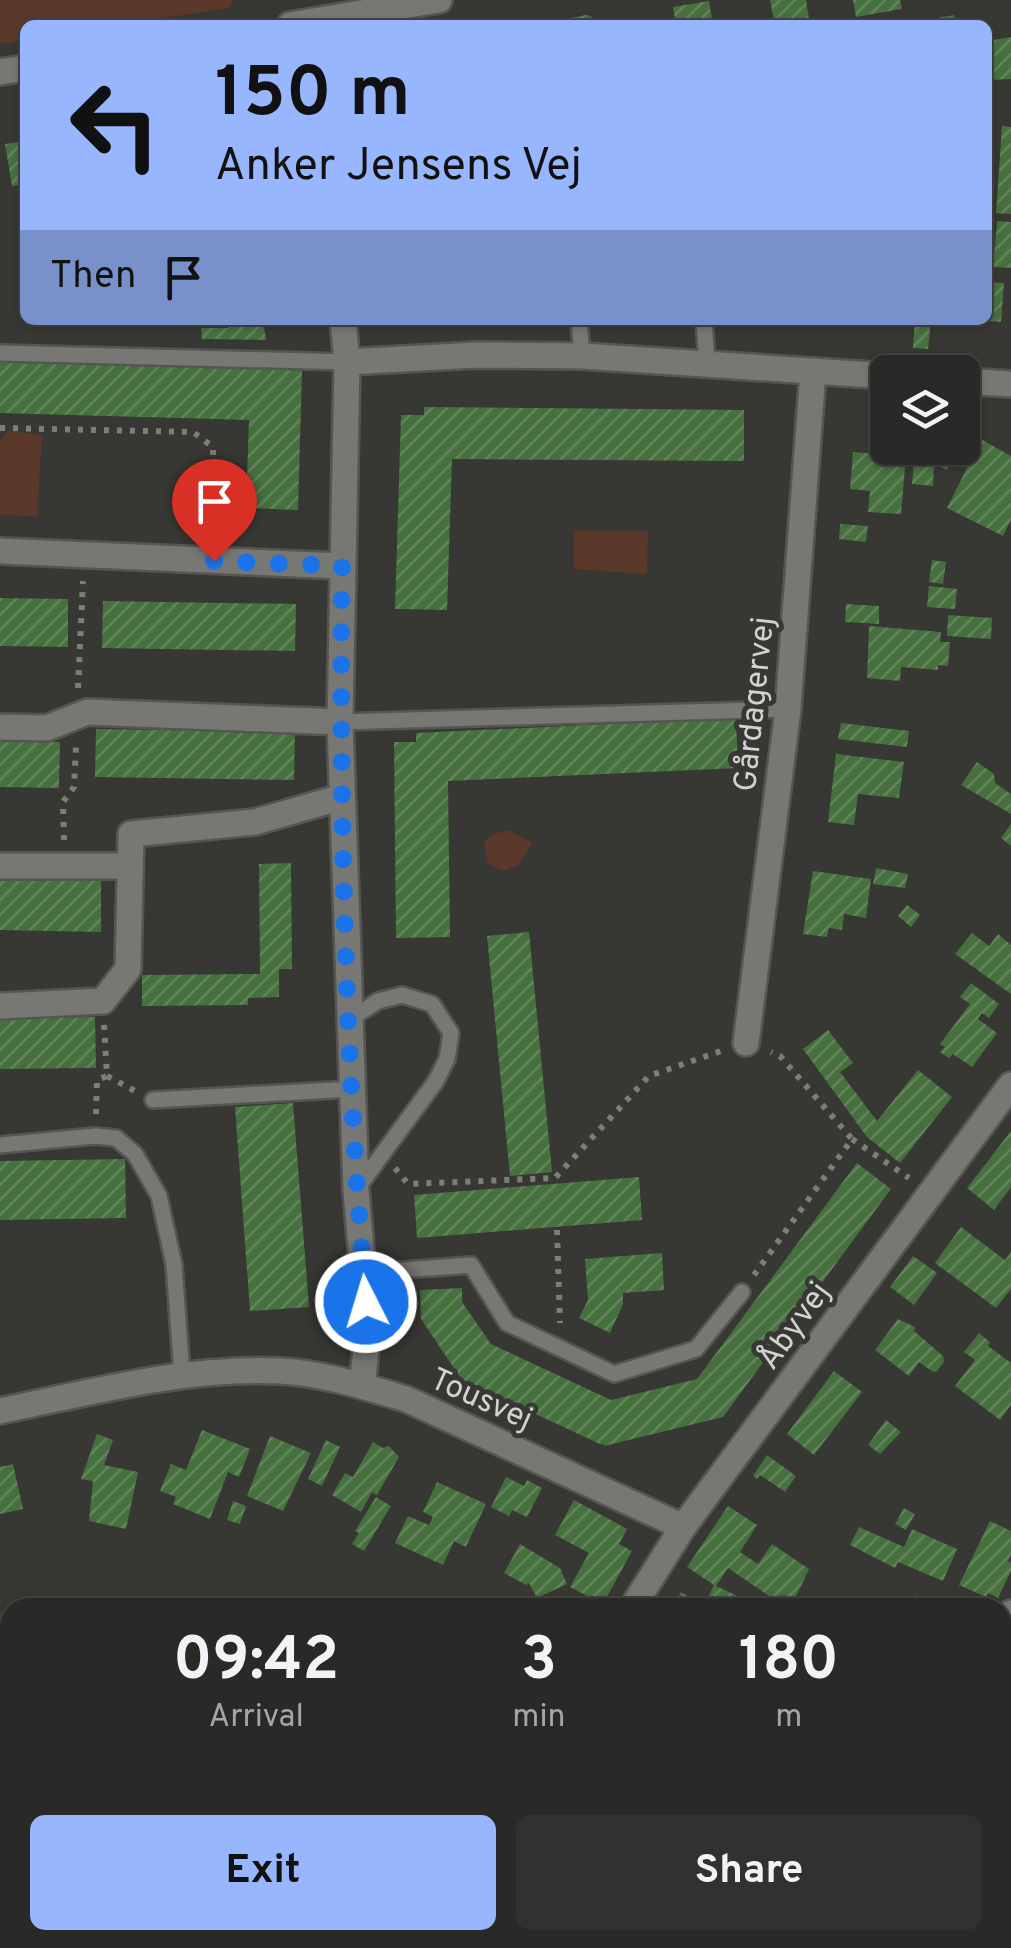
<!DOCTYPE html>
<html lang="en">
<head>
<meta charset="utf-8">
<style>
	:root { --surface:#292927; --page:#31312f; --text:#f1f3f6; --muted:#a5a6a7; --line:#454544; --accent:#98b6fd }
	body { margin:0; font-family:Overpass,sans-serif; background:var(--page); color:var(--text); height:100vh; display:flex; flex-direction:column; font-size:38px; white-space:nowrap }
	* { box-sizing:border-box; margin:0 }
	p { font-size:32px; color:var(--muted) }
	.icon { flex:none; width:55px; height:55px; fill:none; stroke:currentColor; stroke-width:2; stroke-linecap:round; stroke-linejoin:round }
	.map { position:relative; flex:1; overflow:hidden }
	.panel { position:absolute; left:0px; top:1598px; width:1012px; height:352px; display:flex; flex-direction:column; background:var(--surface); border-radius:30px 30px 0 0; box-shadow:0 2px 8px #0004,0 0 0 2px var(--line) }
	.panel>* { flex:none }
	.banner { position:absolute; left:20px; top:20px; width:972px; height:305px; border-radius:15px; box-shadow:0 2px 8px #0004,0 0 0 2px var(--line); background:#98b6fd; color:#111; overflow:hidden }
	.controls { position:absolute; left:870px; top:355px; display:grid; gap:20px }
	.controls a { display:grid; place-items:center; width:110px; height:110px; border-radius:15px; background:var(--surface); box-shadow:0 2px 8px #0004,0 0 0 2px var(--line); font-size:50px }
	.pin { position:absolute; display:grid; place-items:center; width:85px; height:85px; color:#fff; margin:-102px -42px; border-radius:50% 50% 50% 0; rotate:-45deg; box-shadow:0 0 10px #0007 }
	.pin .icon { rotate:45deg }
	.me { position:absolute; width:110px; margin:-55px; rotate:355deg; stroke-linejoin:round; filter:drop-shadow(0 0 8px #0008) }
	.turn { display:flex; align-items:center; gap:35px; height:210px; padding:0 30px; font-size:45px }
	.turn .icon { width:130px; height:130px; stroke-width:2.5 }
	.turn b { display:block; font-size:70px; line-height:85px }
	.then { display:flex; align-items:center; height:95px; padding:0 30px; background:#0003; gap:20px; font-size:38px }
	.eta { display:flex; justify-content:space-evenly; align-items:center; height:170px; text-align:center }
	.eta b { font-size:60px; font-weight:700; line-height:70px }
	.button { display:flex; gap:20px; margin-top:auto; padding:20px 30px }
	.button a { flex:1; height:115px; border-radius:15px; background:var(--accent); color:#111; font-size:40px; font-weight:700; line-height:115px; text-align:center }
	.button a+a { background:var(--page); color:var(--text) }
	.map>svg:first-child { display:block }
	.green { fill:#5b392a }
	.building { fill:url(#building-hatch) }
	.lines { fill:none; stroke-linecap:round; stroke-linejoin:round }
	.lane-casing { stroke:#555552; stroke-width:20 }
	.street-casing { stroke:#555552; stroke-width:30 }
	.path { stroke:#7d7d7a; stroke-width:6; stroke-dasharray:5 8; stroke-linecap:butt }
	.lane { stroke:#777773; stroke-width:15 }
	.street { stroke:#777773; stroke-width:25 }
	.rail { stroke:#929290; stroke-width:8; stroke-dasharray:5 10; stroke-linecap:butt }
	.route { stroke:#1a73e8; stroke-width:18; stroke-dasharray:0 32.4 }
	.labels { text-anchor:middle; stroke-width:10; stroke-linejoin:round; paint-order:stroke }
	.street-label { font-size:32px; fill:#d2d2d0; stroke:#373734 }
</style>
</head>
<body>
<div class="map">
<svg width="1011" height="1948" viewBox="0 0 1011 1948">
	<defs>
		<pattern id="building-hatch" width="6" height="6" patternUnits="userSpaceOnUse" patternTransform="scale(2.5)"><rect width="6" height="6" fill="#47703f"/><path d="M-1 1l2-2M0 6l6-6M5 7l2-2" fill="none" stroke="#61845a"/></pattern>
	</defs>
	<rect width="100%" height="100%" fill="#373734"/>
	<!-- green -->
	<path class="green" d="M0,0h234l-6,8 -106,17h-97v15l-25,4z
		M8,431l34,4 -5,81 -37,-1v-75z
		M574,530l74,1 -1,43 -73,-5z
		M508,830l25,13 -16,23 -16,5 -14,-8 -3,-20 7,-8z"/>
	<!-- building -->
	<path class="building" d="M770,0h36l4,25h-35z
		M853,0h47l2,9 -46,8z
		M709,1l4,24h-37l-3,-18z
		M586,15l6,2 2,8h-23l-1,-7z
		M954,15l1,10h-28v-5z
		M1011,37v42l-23,1v-39z
		M1002,126l9,1v87l-15,-1z
		M25,141v54l-6,1 -1,-11 -6,1 -7,-42z
		M997,221l14,1v46l-18,-1z
		M988,282l16,1 -3,39 -13,-1z
		M227,320h36l3,20 -64,-1 -1,-11h27z
		M915,320h16l-3,29 -15,-1z
		M0,362l302,8 -4,140 -52,-2 3,-88 -249,-7z
		M424,407l320,3v51l-292,-2 -5,151 -52,-1 6,-194h23z
		M970,433l41,23v64l-8,16 -56,-28 22,-44 -12,-6z
		M915,448h43l-11,22 -13,-7 -1,23 -21,-2z
		M853,452l53,4 -5,58 -33,-2 2,-21 -20,-2z
		M840,524l28,2 -2,16 -27,-3z
		M932,560l14,2 -3,22 -14,-2z
		M929,586l28,3 -2,20 -28,-2z
		M0,598l68,1v48l-68,-1z
		M103,601l193,3 -1,47 -193,-3z
		M846,604l33,2v18l-34,-2z
		M948,615l44,3 -1,21 -44,-3z
		M869,626l72,6 -1,10h10l-2,24 -10,-1v5l-37,-3 -1,14 -33,-3z
		M736,718l2,50 -290,13 2,156 -54,1 -2,-196h22v-9z
		M841,723l68,8 -2,16 -69,-8z
		M96,729l199,3 -1,48 -199,-3z
		M0,741l60,1 -1,46 -59,-1z
		M836,754l68,8 -5,36 -41,-4 -4,31 -26,-3z
		M977,762l17,12 1,9 16,11v20l-50,-29z
		M1011,824v22l-10,-8z
		M291,863l1,106h-13v28l-31,1v7l-106,1v-31l118,-1 -1,-110z
		M876,868l32,6 -3,14 -32,-4z
		M813,871l58,8 -5,39 -22,-4 -2,16 -13,-2 -2,9 -24,-3z
		M0,880l101,1v51l-101,-2z
		M907,905l13,10 -9,12 -13,-11z
		M529,932l23,240 -42,4 -23,-240z
		M972,933l17,13 9,-12 13,11v49l-56,-40z
		M971,983l28,21 -10,14 -7,-5 -4,6 19,14 -25,34 -19,-13 -4,4 -9,-6 5,-5 -5,-3 30,-40 -10,-7z
		M95,1017l1,51 -96,1v-50z
		M828,1030l25,33 -13,9 37,49 41,-51 34,27 -52,66 -33,-26 -64,-88z
		M293,1103l16,204 -59,4 -15,-204z
		M1011,1131v56l-17,23 -27,-22z
		M125,1159l1,59 -126,2v-59z
		M857,1163l34,26 -168,228 -119,29v-3l-2,2 -140,-65 -41,-61 -1,-29 42,-2v14l29,42 120,56 86,-21z
		M639,1177l3,43 -225,18 -3,-43z
		M961,1227l44,33 6,-8v37l-15,19 -61,-45z
		M662,1253l2,37 -41,3v11l-13,29 -31,-15 9,-18 -3,-41z
		M913,1256l24,17 -23,32 -24,-18z
		M898,1319l17,8 -1,4 29,25 1,6 -7,9 -4,1 -14,-10 -10,14 -34,-26z
		M979,1333l11,9 -2,4 23,17v42l-11,15 -45,-34 20,-26 -11,-8z
		M834,1371l28,21 -48,63 -27,-21z
		M886,1420l15,12 -21,22 -12,-9z
		M202,1430l48,19 -11,28 -11,-5 -18,47 -37,-15 3,-7 -16,-6 11,-27 15,6z
		M97,1434l16,6 -9,25 34,7 -12,57 -37,-8 4,-40 -12,-2z
		M270,1436l41,17 -28,58 -36,-15z
		M326,1440l14,7 -18,39 -14,-7z
		M373,1442l10,6 6,-2 10,11 -22,38 -5,-3 -11,20 -29,-17 13,-22 8,4z
		M767,1455l29,21 -11,16 -25,-17 -3,4 -4,-3z
		M13,1464l10,45 -23,5v-47z
		M506,1477l18,9 3,-6 15,8 -15,29 -15,-7 -3,6 -18,-9z
		M437,1482l49,22 -20,43 -12,-6 -11,24 -48,-22 13,-27 21,9 4,-8 -10,-5z
		M376,1497l15,9 -27,45 -12,-7 7,-11 -4,-2z
		M574,1500l53,29 -8,15 13,7 -29,53 -33,-17 19,-34 -34,-18z
		M233,1501l13,5 -6,18 -13,-4z
		M728,1506l29,19 -17,27 18,12 14,-20 37,25 -15,32 -10,-6 -9,5 -47,-32 -12,18 48,22h-48l-10,-7 8,-16 -27,-18z
		M904,1508l11,6 -9,16 -11,-6z
		M990,1521l21,10v23l-3,7 3,2v8l-13,27 -10,-5 -2,4 -27,-12z
		M859,1527l45,20 8,-18 45,20 -14,32 -45,-19 -3,6 -45,-23z
		M520,1544l40,24 7,16 -30,14 -8,-15 -3,2 -22,-12z
		M681,1592l26,16h-35z
		M916,1595l28,13h-34z
		M1011,1693v92l-9,11v-75l6,-6 -6,-4v-6z
		M10,1725v40l-10,-4v-12z
		M0,1854l10,3v25l-6,16 -4,-1z
		M122,1940h56l8,8h-55z
		M514,1940h24l-4,6 4,2h-28z"/>
	<g class="lines">
		<defs>
			<path id="lane" d="M579,320l3,36
				M704,320l3,44
				M0,353l347,9
				M340,722l448,-13
				M350,1019l28,-18 24,-6 30,9 19,29 -4,26 -11,22 -80,109
				M153,1100l199,-11
				M0,1145l95,-9 21,2 19,16 24,42 15,69 8,109
				M363,1273l108,-8 36,58 107,51 82,-25 46,-57"/>
			<path id="street" d="M290,25l149,-25
				M0,72l25,-4
				M343,320l4,42 -7,360 16,468 12,142 -6,53
				M347,362l129,-7 106,1 306,20
				M962,381l49,3
				M0,551l342,15
				M0,727l47,1 40,-16 253,10
				M0,866h129
				M0,1006l103,-5 25,-32 3,-135 124,-12 87,-25
				M746,1043l42,-334 25,-338
				M0,1411c92,-19 184,-44 280,-40 42,2 86,16 126,28l277,128
				M632,1608l51,-81 328,-442
				M1002,1626l9,-13
				M0,1814l10,4
				M237,1940l9,8
				M396,1948l9,-8"/>
		</defs>
		<!-- lane casing -->
		<use href="#lane" class="lane-casing"/>
		<!-- street casing -->
		<use href="#street" class="street-casing"/>
		<!-- path -->
		<path class="path" d="M0,428l193,4 20,15 1,88
			M78,688l5,-107
			M64,840l-1,-38 11,-15 2,-41
			M107,1076l30,16
			M96,1114l1,-34 10,-4 -3,-52
			M852,1139l57,39
			M395,1168l13,16 147,-6 94,-102 72,-25
			M557,1230l3,93
			M754,1275l98,-136 -72,-83 -9,-4"/>
		<!-- lane -->
		<use href="#lane" class="lane"/>
		<!-- street -->
		<use href="#street" class="street"/>
		<!-- rail -->
		<path class="rail" d="M1002,1915l9,-5
			M950,1948l13,-8"/>
	</g>
	<g class="lines">
		<!-- route -->
		<path class="route" d="M214,561l128,5c-3,245 3,492 24,736"/>
	</g>
	<g class="labels">
		<!-- street labels -->
		<g class="street-label">
			<text transform="translate(753 704) rotate(-84)" y="11">Gårdagervej</text>
			<text transform="translate(793 1325) rotate(-54)" y="11">Åbyvej</text>
			<text transform="translate(482 1398) rotate(24)" y="11">Tousvej</text>
		</g>
	</g>
</svg>
<div class="controls">
<a><svg class="icon" aria-label="layers" viewBox="0 0 24 24"><path d="M12 4l9 5-9 5-9-5zM3 14l9 5 9-5"/></svg></a>
</div>
<div class="pin" style="left:214px;top:561px;background:#d93025"><svg class="icon" aria-label="arrive" viewBox="0 0 24 24"><path d="M6 21V4h12l-3 4 3 4H6"/></svg></div>
<svg class="me" style="left:366px;top:1302px" viewBox="-20 -20 40 40"><circle r="17" fill="#1a73e8" stroke="#fff" stroke-width="3"/><path d="M0-11L8 9 0 5-8 9z" fill="#fff"/></svg>
<div class="banner">
<div class="turn"><svg class="icon" aria-label="left" viewBox="0 0 24 24"><path d="M17 20v-9H6M10 6l-5 5 5 5"/></svg><div><b>150 m</b>Anker Jensens Vej</div></div>
<div class="then">Then<svg class="icon" aria-label="arrive" viewBox="0 0 24 24"><path d="M6 21V4h12l-3 4 3 4H6"/></svg></div>
</div>
<section class="panel">
<div class="eta">
<div><b>09:42</b><p>Arrival</p></div>
<div><b>3</b><p>min</p></div>
<div><b>180</b><p>m</p></div>
</div>
<div class="button"><a>Exit</a><a>Share</a></div>
</section>
</div>
</body>
</html>
